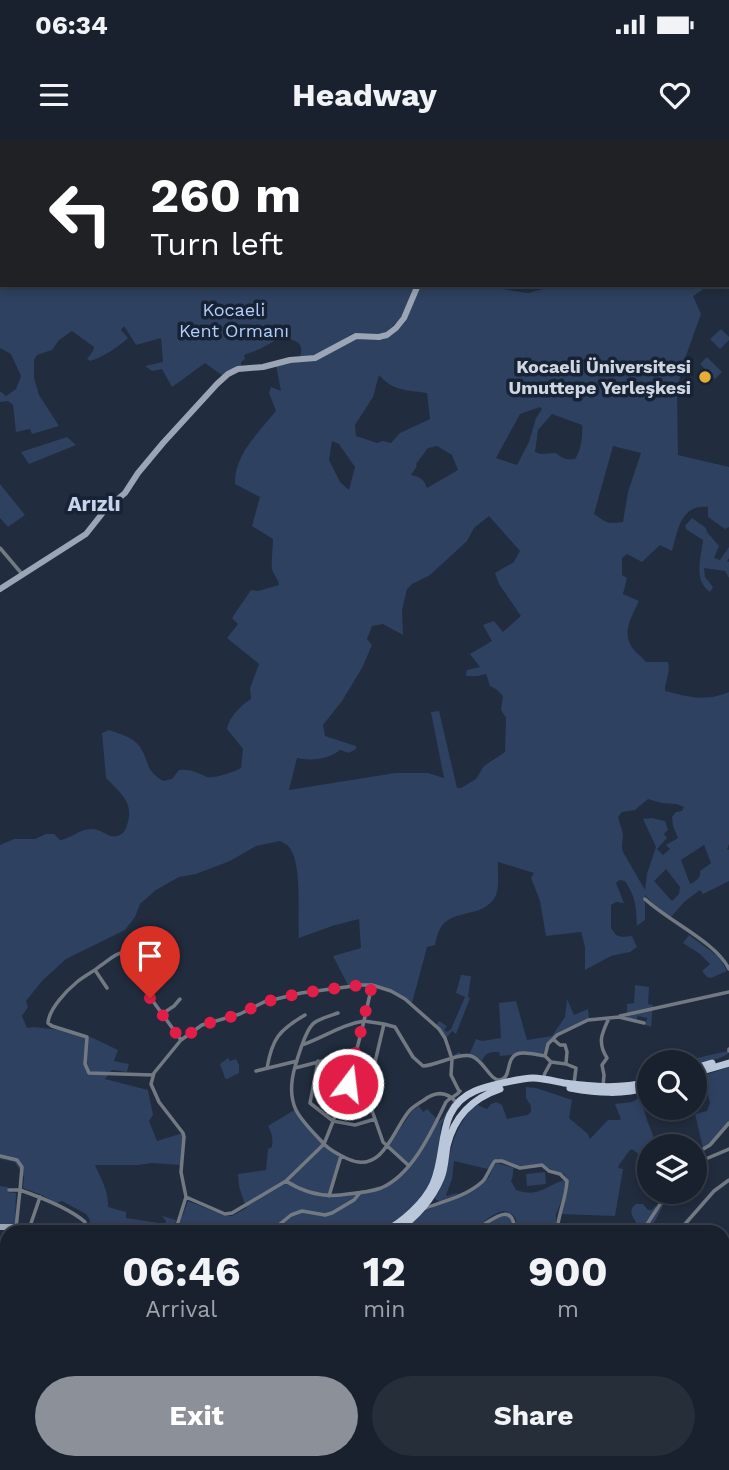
<!DOCTYPE html>
<html lang="en">
<head>
<meta charset="utf-8">
<style>
	:root { --surface:#19212e; --page:#262e3a; --text:#f1f3f6; --muted:#9fa3aa; --line:#373e4a; --accent:#8c9099 }
	body { margin:0; font-family:"Work Sans",sans-serif; background:var(--page); color:var(--text); height:100vh; display:flex; flex-direction:column; font-size:26px; white-space:nowrap }
	* { box-sizing:border-box; margin:0 }
	p { font-size:23px; color:var(--muted) }
	.icon { flex:none; width:38px; height:38px; fill:none; stroke:currentColor; stroke-width:2; stroke-linecap:round; stroke-linejoin:round }
	.map { position:relative; flex:1; overflow:hidden }
	.panel { position:absolute; left:0px; top:1085px; width:730px; height:245px; display:flex; flex-direction:column; background:var(--surface); border-radius:21px 21px 0 0; box-shadow:0 4px 10px #0003,0 0 0 2px var(--line) }
	.panel>* { flex:none }
	.top-card { position:absolute; left:0px; top:0px; width:730px; height:147px; box-shadow:0 4px 10px #0003,0 0 0 2px var(--line); background:#202124; color:#fff; overflow:hidden }
	.tools { position:absolute; left:637px; top:910px; display:grid; gap:14px }
	.tools a { display:grid; place-items:center; width:70px; height:70px; border-radius:50%; background:var(--surface); box-shadow:0 4px 10px #0003,0 0 0 2px var(--line); font-size:35px }
	.pin { position:absolute; display:grid; place-items:center; width:60px; height:60px; color:#fff; margin:-72px -30px; border-radius:50% 50% 50% 0; rotate:-45deg; box-shadow:0 0 7px #0007 }
	.pin .icon { rotate:45deg }
	.me { position:absolute; width:77px; margin:-38px; rotate:15deg; stroke-linejoin:round; filter:drop-shadow(0 0 5px #0008) }
	.turn { display:flex; align-items:center; gap:24px; height:147px; padding:0 35px; font-size:32px }
	.turn .icon { width:91px; height:91px; stroke-width:2.5 }
	.turn b { display:block; font-size:49px; line-height:60px }
	.eta { display:flex; justify-content:space-evenly; align-items:center; height:119px; text-align:center }
	.eta b { font-size:42px; font-weight:700; line-height:49px }
	.primary-button { display:flex; gap:14px; margin-top:auto; padding:14px 35px }
	.primary-button a { flex:1; height:80px; border-radius:42px; background:var(--accent); color:#fff; font-size:28px; font-weight:700; line-height:80px; text-align:center }
	.primary-button a+a { background:var(--page); color:var(--text) }
	.status { display:flex; justify-content:space-between; align-items:center; height:49px; padding:0 35px; background:var(--surface); direction:ltr }
	.status svg { height:19px; fill:currentColor }
	header { display:flex; justify-content:space-between; align-items:center; height:91px; padding:0 35px; background:var(--surface); font-size:32px; font-weight:700 }
	.map>svg:first-child { display:block }
	.green { fill:#2e4160; fill-rule:evenodd }
	.lines { fill:none; stroke-linecap:round; stroke-linejoin:round }
	.street { stroke:#737983; stroke-width:3.5 }
	.secondary { stroke:#9ba5b5; stroke-width:6 }
	.primary { stroke:#bac7db; stroke-width:7 }
	.route { stroke:#e11d48; stroke-width:12; stroke-dasharray:0 21.6 }
	.poi-dot { fill:#e7ac36; stroke:#172234; stroke-width:2.5 }
	.labels { text-anchor:middle; stroke-width:7; stroke-linejoin:round; paint-order:stroke }
	.park-label { font-size:18px; fill:#b3cefb; stroke:#172234 }
	.poi-label { font-size:18px; font-weight:bold; fill:#cfd6e2; stroke:#172234; text-anchor:end }
	.quarter-label { font-size:21px; font-weight:bold; fill:#c5d4ec; stroke:#172234 }
</style>
</head>
<body>
<div class="status"><b>06:34</b><svg viewBox="0 0 49 12"><path d="M0 12V9h3v3zM5 12V6h3v6zM10 12V3h3v9zM15 12V0h3v12zM26 1h20v11H26zM47 4h2v5h-2z"/></svg></div>
<header><svg class="icon" aria-label="menu" viewBox="0 0 24 24"><path d="M4 6h16M4 12h16M4 18h16"/></svg>Headway<svg class="icon" aria-label="heart" viewBox="0 0 24 24"><path d="M12 20l-8-8c-3-5 5-10 8-4 3-6 11-1 8 4z"/></svg></header>
<div class="map">
<svg width="729" height="1330" viewBox="0 0 729 1330">
	<rect width="100%" height="100%" fill="#212c3e"/>
	<!-- green -->
	<path class="green" d="M0,0h468v2h-466v143h413l-14,33 -14,14 -5,2 -28,-1 -38,22 -16,2c5,-17 -6,-15 -17,-21l-23,13 -16,6 1,4 -4,3v5l-18,9 -18,-13 -33,24 -10,-18 -10,2 -7,-5 18,-4 -2,-24 -25,7 -12,-19 -3,4 7,8c-10,9 -24,19 -38,23l-3,-2 6,-8 1,-4 -22,-16 -13,9 -7,10 -15,5 -3,5v18l5,17 20,31 -27,8 -2,-5 -14,3 -3,-27 -5,-4 -8,1v-11l6,5 10,-7 5,-13 -10,-22 -11,-6z
		M421,145h69l6,3 32,5 30,-8h152l-17,11 8,18 -18,50 -6,26 1,65 51,12v60l-4,2 -17,-12v-10c-28,-3 -30,24 -36,44l-12,-6 -18,17 -15,-8 -5,4v17l5,3 -4,16 16,7c-9,19 -20,36 -1,53 3,3 6,5 8,8h22c3,9 -3,19 -3,29 25,6 39,11 64,1v152l-2,5 2,1v31l-26,13 -3,-4 -16,12 -13,15 -14,-9 -12,-13v25l-8,6c-1,-20 -1,-28 -12,-45l-6,-1 -3,3 8,20 -8,-1 -5,3v23l5,7 6,2 10,-1 5,11 -7,5 -19,4 -26,14v-23l-4,-15 -35,4 -6,-35 -9,-23 3,-5 -36,-11c-1,12 3,28 -5,38 -13,18 -43,9 -53,29 -3,5 -4,11 -5,16l-8,2 -15,56 -34,-17 -29,1 -16,-31 28,-8 -2,-29 -27,7 -33,12c-2,-24 4,-73 -10,-91 -2,-3 -6,-4 -9,-6l-24,5 -26,15 -34,13 -17,3 -23,13 -16,14 -5,13 -10,13 -59,29 -24,22 -16,20 2,6 -6,9 5,12 7,-1 26,3 2,-1 31,9 25,12 -4,11 15,3 -2,8 -15,-2 -7,9 43,11 5,25 -4,6 8,20 26,-8 -1,32 -30,-2 -15,2h-42c6,14 14,27 13,42l18,5v6l39,6 1,-3 -4,-5 14,4 -2,12h-86l2,-12 -4,-6 -24,-13 -5,2 -15,-8 -19,-7 1,-11 -9,-15 -15,-3v-314l14,-6h21l11,-5h8l6,6c11,-1 19,-11 31,-11 11,-1 16,9 25,7 6,0 10,-6 11,-11 8,-23 -7,-32 -21,-47l-4,-45 7,-3c11,4 24,7 31,17 11,17 3,21 23,34l9,-2 7,-9c12,-1 18,3 28,7 6,2 27,-5 34,-9l2,-19 -16,-20c2,-12 14,-24 24,-30l-1,-11 9,-24 -32,-26 11,-14 -6,-6 19,-28 7,1 21,-6c-1,-7 -5,-9 -7,-16 -1,-6 1,-22 1,-30l-21,-13 8,-29 -25,-13c-1,-29 24,-52 41,-73l-7,-18 2,-6 10,4 -5,-26 28,-4 45,-20 10,-3 24,2 9,-5 12,-12zM379,235c14,16 27,15 48,18l3,26 -30,14 -9,10 -8,-2 -6,2 -21,-7 -1,-11 18,-28zM540,267l2,2 -6,9 -7,24 -12,23 -21,-7 24,-44zM552,274l30,11c1,9 -1,26 -7,34 -8,1 -12,0 -19,-6l-15,1 -6,-2 3,-22zM332,301l7,3 16,23 -6,23 -9,-8 -11,-22zM437,306l15,9 6,15 -31,18c-3,-9 -7,-11 -16,-13l6,-9 -1,-2 12,-16zM613,306l28,7 -13,39 -5,30c-18,2 -15,1 -29,-8zM489,376l31,35 -6,11 -19,11 4,11 22,32 -18,16 -9,-11 -11,4 9,16 -22,13 10,13 -13,3 -1,6h12l8,-2 4,12 6,3 7,7 -2,14 5,8 -1,34 -21,14 -8,13 -15,9h-4l-18,-77 -8,1 13,66 -16,-5h-33l-106,17 8,-32c15,3 30,2 43,-8l9,3 7,-4v-3l-31,-10 -2,-11 19,-24 20,-33 10,-23 -5,-6 5,-13 11,-2 20,11 -1,-25 5,-21 5,-5 18,-9 37,-34 7,-13zM648,659l14,4 14,1 8,3 -2,4 -6,1 -4,5 1,9 5,12 -12,7 4,4 -7,6 -6,-6 10,-11 -3,-4 4,-4 -3,-9 -13,-3 -9,1 13,28 -9,27 -2,16 -22,-38 -1,-5 1,-13 -5,-17 4,-5 13,-2zM704,705l7,18 -11,8c1,7 -4,10 -10,13l-9,-24zM666,729l14,18 -1,7 -7,7 -18,-20z
		M721,189l8,8v3l-9,9 -10,-10z
		M707,217l15,15 -7,7 -15,-15z
		M67,297l9,8 -47,19 -8,-12z
		M0,344l25,31 -17,12 -8,-9z
		M692,378l14,10 1,4 12,14 -5,12 6,2 9,-13v11l-2,3 2,1v16l-4,-7 -21,-3 1,9 8,10 -3,5c-17,-12 -9,-34 -7,-52l-16,-10 -2,-4z
		M689,795l30,22 8,14 -16,7 -4,-1 -5,-6 8,-7 -10,-10 -17,-11z
		M461,835l10,1 -3,21 2,1 -14,36 -4,-3 -5,6 -11,-11 3,-5 8,5 -3,4 3,2 4,-3 14,-32 -9,-4z
		M635,845l14,2 -1,17 5,1 -2,22 -6,-2 2,-7 -9,-2 -2,4 -9,-3v-13l7,-1z
		M567,859l7,16 14,-6 1,10 -40,22 -6,13 -13,-1 -30,3 -1,-4c-9,0 -13,0 -17,9l-10,-6 -18,2v-2l5,-3 2,2 9,-1 6,-14 6,2 19,-3 -2,-35 17,-2 11,39 25,-4 13,-19z
		M728,911v3l-8,4 -25,8v-4h-16z
		M228,918l2,3 6,-2 3,6v8l-12,6 -2,-1 -5,-14z
		M337,920l-5,18 -14,-5 2,-9z
		M729,927v55l-18,21 -8,5 -8,-34 12,-3 3,-8 -8,-27z
		M526,947l10,1 36,12 -3,18 19,16 2,5 18,-19h11l2,-1 -6,-15 17,-2 8,-5 7,23 10,26h-8v16l-17,-13 -3,2 -10,14 -1,3 5,1 -8,47 -55,-2c4,-13 13,-28 4,-40l-16,-6 -5,-4 -23,2 -18,-6 -8,1 -6,8 -34,-8 -2,18 -6,16 1,1 10,-3 1,1 -18,7 -4,-1 -1,-2c10,-15 11,-31 16,-49 4,-17 13,-32 24,-45l12,5 4,-5 5,-2 6,3 5,14 20,-4 4,-3v-6l-5,-8z
		M452,960l2,4 -13,21 -2,26 -7,30 -11,17 -20,20 -24,14h-122l-2,-6 -5,1 1,5h-55l-15,-7 9,-24 38,15h6l14,-8 -7,-22 -1,-12 28,-4 2,-21 4,-2c1,-9 0,-14 -4,-21l28,-17 28,35 17,12 -12,40h2l51,-9 17,-13 9,-9 -20,-18 24,-36 7,-5 4,6 4,-3 11,11v2l4,-3 10,-16z
		M497,1023l17,5c-2,4 0,8 -3,13l5,9c24,8 28,-4 49,-10l1,2 -4,18 -6,14v18h-39l-1,-13c-14,-19 -27,2 -42,9 -19,8 -51,4 -72,4l24,-22 30,-11 23,-14 10,-8 4,-11z
		M545,1032l1,12 -19,2 -1,-12z
		M0,1046l8,1v5l8,1 -1,32 -15,-1z
		M670,1052l-16,31 14,9h-24z
		M636,1064h7l5,6h4l3,-4 2,2 -16,24h-7l3,-8c-4,-7 -10,-14 -1,-20z
		M501,1075l7,1 4,5 1,11h-39z
		M724,1123l5,6v37l-5,2 -1,-3v-41z
		M0,1274l7,6v31l-7,-5z
		M0,1312l7,5v6h9l9,7h-25z
		M231,1323h221l-4,7h-223z
		M494,1323h209l-4,7h-206l3,-3z"/>
	<g class="lines">
		<!-- street -->
		<path class="street" d="M0,408l22,26
			M645,759c23,22 71,43 84,70
			M124,812c-10,2 -15,8 -24,14 -7,6 -16,10 -23,16 -11,9 -28,27 -29,41l4,3 35,11 -2,27 4,9 64,2
			M166,828l-17,11 -7,7 39,54
			M95,830l12,18
			M372,845l19,6 14,8 34,30 6,9 7,21 -1,16 8,16
			M338,873c-24,8 -27,7 -36,32 21,-7 40,-21 62,-24l-16,63 -24,60c7,7 15,11 24,15 35,16 45,-30 62,-49 4,-4 9,-7 14,-10 12,-9 23,-9 33,3
			M162,874l12,-8 6,-7
			M620,876l109,-24
			M384,884l11,3 18,30 10,9c14,-1 35,-13 48,-10 12,3 19,25 29,24 12,-2 5,-21 17,-26 8,-3 20,1 28,2l3,-12 9,-9 31,-15 31,-3 25,6
			M553,899l7,6h5l2,7 -1,11
			M729,909v2
			M318,921l-8,42 23,18 22,4 20,-6
			M551,922l15,2 10,4 -2,16
			M267,928c5,-29 12,-38 38,-53
			M295,928l39,-10 20,1
			M256,931l41,-10
			M543,939l2,-6 6,-11 -6,-6
			M603,946l1,-11 -2,-10 5,-7c-10,-16 -5,-25 2,-40
			M695,1014l15,-9 19,-22
			M0,1016l17,4 5,7 -2,23h-11
			M708,1018l21,-9
			M286,1041c20,13 40,17 62,13 11,-1 22,-2 33,-6 31,-13 51,-57 65,-86 4,-5 10,-5 14,-11
			M329,1056l12,-40
			M186,1057l39,17 7,-1 54,-32 38,-37c-9,-10 -22,-22 -28,-34 -10,-21 -1,-45 6,-65
			M425,1068c20,-7 42,-12 58,-27 5,-6 7,-14 12,-20h7l18,7 22,-3 7,6 11,3 7,7c-1,19 -9,32 -10,51
			M177,1087l12,5
			M16,1088l4,-38c20,7 49,18 65,32v10
			M28,1092l12,-35
			M175,1092l11,-35 -5,-25 3,-35 -1,-4 -24,-31 -8,-18 3,-11 27,-33 21,-15 38,-11 24,-12 37,-9 60,-8h11l-8,36 20,3 -14,59 -1,19 14,40 25,23
			M258,1092l16,-3 17,-14 11,-4 23,4 7,-2 22,-13 5,-6
			M470,1092c17,-6 43,-37 45,0
			M642,1092l26,-40
			M678,1092l36,-41 15,-11
			M0,1137l7,3
			M0,1174l4,-36 3,-12
			M0,1187l7,6
			M0,1200l7,3
			M0,1222l7,-10
			M0,1237l7,4
			M723,1261l6,1
			M0,1272l7,6
			M0,1309l7,5
			M19,1323l10,7
			M160,1323l10,7
			M64,1330l4,-7
			M122,1330l7,-7
			M151,1330l8,-7
			M728,1330l-1,-13 2,-11"/>
		<!-- secondary -->
		<path class="secondary" d="M540,2l2,-2
			M0,449l86,-55 19,-24 20,-17 13,-20 25,-30 54,-59 11,-10 10,-5 25,-2 27,-7 25,-2 41,-22 23,1 8,-2 9,-7 8,-10 14,-33
			M0,1087h12l16,5"/>
		<!-- primary -->
		<path class="primary" d="M695,928l17,-5
			M695,933l34,-10
			M570,948c28,5 52,7 79,-1
			M384,1092c19,-10 40,-29 49,-48 15,-33 2,-76 42,-93 11,-5 47,-13 58,-13 10,0 21,3 31,5 30,4 56,6 85,-1
			M395,1092c19,-13 37,-32 46,-54 4,-10 4,-21 6,-32 7,-29 26,-48 53,-57
			M133,1330l7,-7
			M141,1330l6,-7"/>
	</g>
	<g class="lines">
		<!-- route -->
		<path class="route" d="M150,858l31,42 21,-15 38,-11 24,-12 37,-9 60,-8h11l-24,99"/>
	</g>
	<!-- markers -->
	<circle class="poi-dot" cx="705" cy="237" r="7"/>
	<g class="labels">
		<!-- park labels -->
		<g class="park-label">
			<text x="234" y="176">Kocaeli<tspan x="234" dy="21">Kent Ormanı</tspan></text>
		</g>
		<!-- poi labels -->
		<g class="poi-label">
			<text x="691" y="233">Kocaeli Üniversitesi<tspan x="691" dy="21">Umuttepe Yerleşkesi</tspan></text>
		</g>
		<!-- quarter labels -->
		<g class="quarter-label">
			<text x="94" y="371">Arızlı</text>
		</g>
	</g>
</svg>
<div class="tools">
<a><svg class="icon" aria-label="search" viewBox="0 0 24 24"><circle cx="10" cy="10" r="6"/><path d="M15 15l6 6"/></svg></a>
<a><svg class="icon" aria-label="layers" viewBox="0 0 24 24"><path d="M12 4l9 5-9 5-9-5zM3 14l9 5 9-5"/></svg></a>
</div>
<div class="pin" style="left:150px;top:858px;background:#d93025"><svg class="icon" aria-label="arrive" viewBox="0 0 24 24"><path d="M6 21V4h12l-3 4 3 4H6"/></svg></div>
<svg class="me" style="left:348px;top:944px" viewBox="-20 -20 40 40"><circle r="17" fill="#e11d48" stroke="#fff" stroke-width="3"/><path d="M0-11L8 9 0 5-8 9z" fill="#fff"/></svg>
<div class="top-card">
<div class="turn"><svg class="icon" aria-label="left" viewBox="0 0 24 24"><path d="M17 20v-9H6M10 6l-5 5 5 5"/></svg><div><b>260 m</b>Turn left</div></div>
</div>
<section class="panel">
<div class="eta">
<div><b>06:46</b><p>Arrival</p></div>
<div><b>12</b><p>min</p></div>
<div><b>900</b><p>m</p></div>
</div>
<div class="primary-button"><a>Exit</a><a>Share</a></div>
</section>
</div>
</body>
</html>
